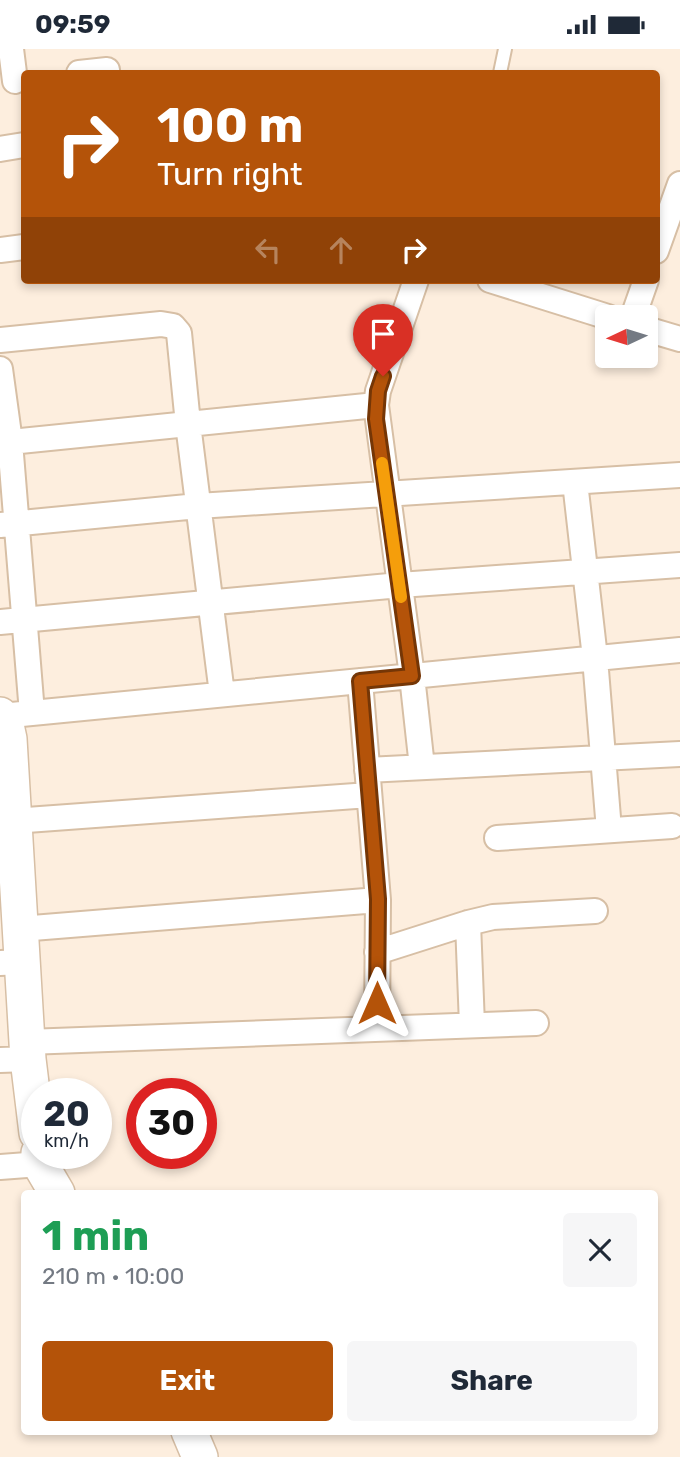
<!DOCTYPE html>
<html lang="en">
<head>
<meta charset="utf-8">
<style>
	:root { --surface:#fff; --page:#f6f6f7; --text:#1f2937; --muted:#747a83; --accent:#b45309 }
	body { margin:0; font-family:Rubik,sans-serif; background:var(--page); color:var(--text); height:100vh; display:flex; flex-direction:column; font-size:26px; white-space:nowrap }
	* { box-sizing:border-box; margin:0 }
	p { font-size:23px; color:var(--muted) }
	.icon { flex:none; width:38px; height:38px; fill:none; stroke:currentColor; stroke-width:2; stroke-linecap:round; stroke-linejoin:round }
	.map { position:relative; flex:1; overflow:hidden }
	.drawer { position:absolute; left:21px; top:1141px; width:637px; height:245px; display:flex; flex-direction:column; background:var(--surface); border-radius:7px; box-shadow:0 4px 10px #0003 }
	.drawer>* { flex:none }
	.top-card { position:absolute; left:21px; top:21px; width:639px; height:214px; border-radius:7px; box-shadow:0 4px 10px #0003; background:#b45309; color:#fff; overflow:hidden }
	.needle { width:46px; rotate:266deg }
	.fabs { position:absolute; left:595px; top:256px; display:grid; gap:14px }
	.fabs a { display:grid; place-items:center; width:63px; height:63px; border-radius:7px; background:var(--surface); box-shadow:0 4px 10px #0003; font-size:35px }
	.speed { position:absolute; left:21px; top:1029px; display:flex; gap:14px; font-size:35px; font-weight:700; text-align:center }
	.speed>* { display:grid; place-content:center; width:91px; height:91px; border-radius:50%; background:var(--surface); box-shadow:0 4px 10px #0003; line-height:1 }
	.speed small { font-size:18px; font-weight:400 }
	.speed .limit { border:10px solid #d22; background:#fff; color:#111 }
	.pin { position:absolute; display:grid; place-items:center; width:60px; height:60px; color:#fff; margin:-72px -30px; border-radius:50% 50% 50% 0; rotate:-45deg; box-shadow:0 0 7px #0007 }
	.pin .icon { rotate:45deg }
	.me { position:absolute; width:77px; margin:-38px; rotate:0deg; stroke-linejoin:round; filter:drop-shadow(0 0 5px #0008) }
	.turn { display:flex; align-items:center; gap:24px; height:147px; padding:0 21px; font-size:32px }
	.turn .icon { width:91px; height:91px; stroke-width:2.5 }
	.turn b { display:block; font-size:49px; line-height:60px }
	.lanes { display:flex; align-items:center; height:66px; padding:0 21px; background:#0003; justify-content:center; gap:35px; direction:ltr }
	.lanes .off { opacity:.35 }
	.round { display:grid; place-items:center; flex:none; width:74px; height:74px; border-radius:7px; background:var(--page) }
	.summary { display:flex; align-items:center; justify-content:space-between; height:119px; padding:0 21px }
	h1 { font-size:42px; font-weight:700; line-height:52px; color:#1e9e55 }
	.primary-button { display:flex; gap:14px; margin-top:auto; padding:14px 21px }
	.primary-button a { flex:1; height:80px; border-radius:7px; background:var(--accent); color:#fff; font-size:28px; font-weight:700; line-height:80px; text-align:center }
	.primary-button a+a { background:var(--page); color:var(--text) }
	.status { display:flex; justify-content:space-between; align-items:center; height:49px; padding:0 35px; background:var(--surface); direction:ltr }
	.status svg { height:19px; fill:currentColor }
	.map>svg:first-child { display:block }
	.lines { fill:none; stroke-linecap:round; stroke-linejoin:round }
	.lane-casing { stroke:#d7bfa5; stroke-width:16 }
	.street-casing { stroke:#d7bfa5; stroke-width:28 }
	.secondary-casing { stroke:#d7bfa5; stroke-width:38 }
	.lane { stroke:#fff; stroke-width:12 }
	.street { stroke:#fff; stroke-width:24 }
	.secondary { stroke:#fff; stroke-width:35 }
	.route-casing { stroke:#753606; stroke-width:18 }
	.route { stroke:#b45309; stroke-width:12 }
	.slow { stroke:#f59e0b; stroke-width:12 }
</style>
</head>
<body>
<div class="status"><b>09:59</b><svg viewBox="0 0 49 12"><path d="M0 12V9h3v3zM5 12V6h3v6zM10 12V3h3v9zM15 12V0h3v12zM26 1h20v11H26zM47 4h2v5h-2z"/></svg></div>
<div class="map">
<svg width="680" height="1408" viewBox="0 0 680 1408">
	<rect width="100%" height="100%" fill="#fdeede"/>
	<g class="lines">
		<defs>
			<path id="lane" d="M500,24l5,-24"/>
			<path id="street" d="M11,0l4,32
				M79,24l28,-3
				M0,100l24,-4
				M0,201l24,-3
				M656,202l24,-67
				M416,231l-38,111 -2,14 36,271 10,91
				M490,231l118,37
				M633,268l13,-37
				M646,280l34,10
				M0,291l161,-16 12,2 6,7 9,91 34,270
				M0,320l10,73 22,271
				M0,394l376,-38
				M575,433l20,176 14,172
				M0,476l198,-19 482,-31
				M0,573l400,-37 280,-20
				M360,632l18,219 -1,129
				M1,667l679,-66
				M367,721l313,-16
				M13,772l356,-26
				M497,789l175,-12
				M468,874l4,102
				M20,880l358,-29
				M377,903l91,-29 25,-6 102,-6
				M0,914l22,-1
				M27,993l509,-19
				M0,1011l28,-1
				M0,1118l40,-3"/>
			<path id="secondary" d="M0,666l6,10 3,14 19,320 9,74
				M39,1104l1,11 17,29
				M189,1382l11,26"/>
		</defs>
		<!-- lane casing -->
		<use href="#lane" class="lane-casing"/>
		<!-- street casing -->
		<use href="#street" class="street-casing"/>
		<!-- secondary casing -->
		<use href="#secondary" class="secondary-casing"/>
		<!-- lane -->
		<use href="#lane" class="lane"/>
		<!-- street -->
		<use href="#street" class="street"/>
		<!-- secondary -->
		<use href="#secondary" class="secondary"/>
	</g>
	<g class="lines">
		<defs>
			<path id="route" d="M377,954l1,-104 -18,-218 52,-5 -36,-257 2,-28 5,-15"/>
		</defs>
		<!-- route casing -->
		<use href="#route" class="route-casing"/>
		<!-- route -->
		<use href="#route" class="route"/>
		<!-- slow -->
		<path class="slow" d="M382,414l19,134"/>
	</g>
</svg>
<div class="fabs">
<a><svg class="needle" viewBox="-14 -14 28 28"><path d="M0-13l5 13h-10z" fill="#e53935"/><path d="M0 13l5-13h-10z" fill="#747a83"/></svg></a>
</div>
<div class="speed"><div>20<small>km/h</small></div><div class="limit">30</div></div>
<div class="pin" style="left:383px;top:327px;background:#d93025"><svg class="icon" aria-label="arrive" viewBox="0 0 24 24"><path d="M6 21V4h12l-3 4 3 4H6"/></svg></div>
<svg class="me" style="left:377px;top:954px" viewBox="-20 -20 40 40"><path d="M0-17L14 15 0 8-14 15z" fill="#b45309" stroke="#fff" stroke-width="4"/></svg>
<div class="top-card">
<div class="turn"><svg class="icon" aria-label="right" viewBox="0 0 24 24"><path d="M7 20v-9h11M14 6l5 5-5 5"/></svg><div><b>100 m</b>Turn right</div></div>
<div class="lanes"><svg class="icon off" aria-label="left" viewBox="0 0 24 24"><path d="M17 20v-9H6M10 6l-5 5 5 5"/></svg><svg class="icon off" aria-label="ahead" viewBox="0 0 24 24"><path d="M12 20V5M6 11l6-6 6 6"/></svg><svg class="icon" aria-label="right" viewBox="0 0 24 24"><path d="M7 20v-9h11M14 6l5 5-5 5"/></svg></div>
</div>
<section class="drawer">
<div class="summary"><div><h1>1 min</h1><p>210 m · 10:00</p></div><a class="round"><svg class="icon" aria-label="close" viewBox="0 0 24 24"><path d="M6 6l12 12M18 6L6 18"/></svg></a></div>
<div class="primary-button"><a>Exit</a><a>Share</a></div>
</section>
</div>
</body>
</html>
